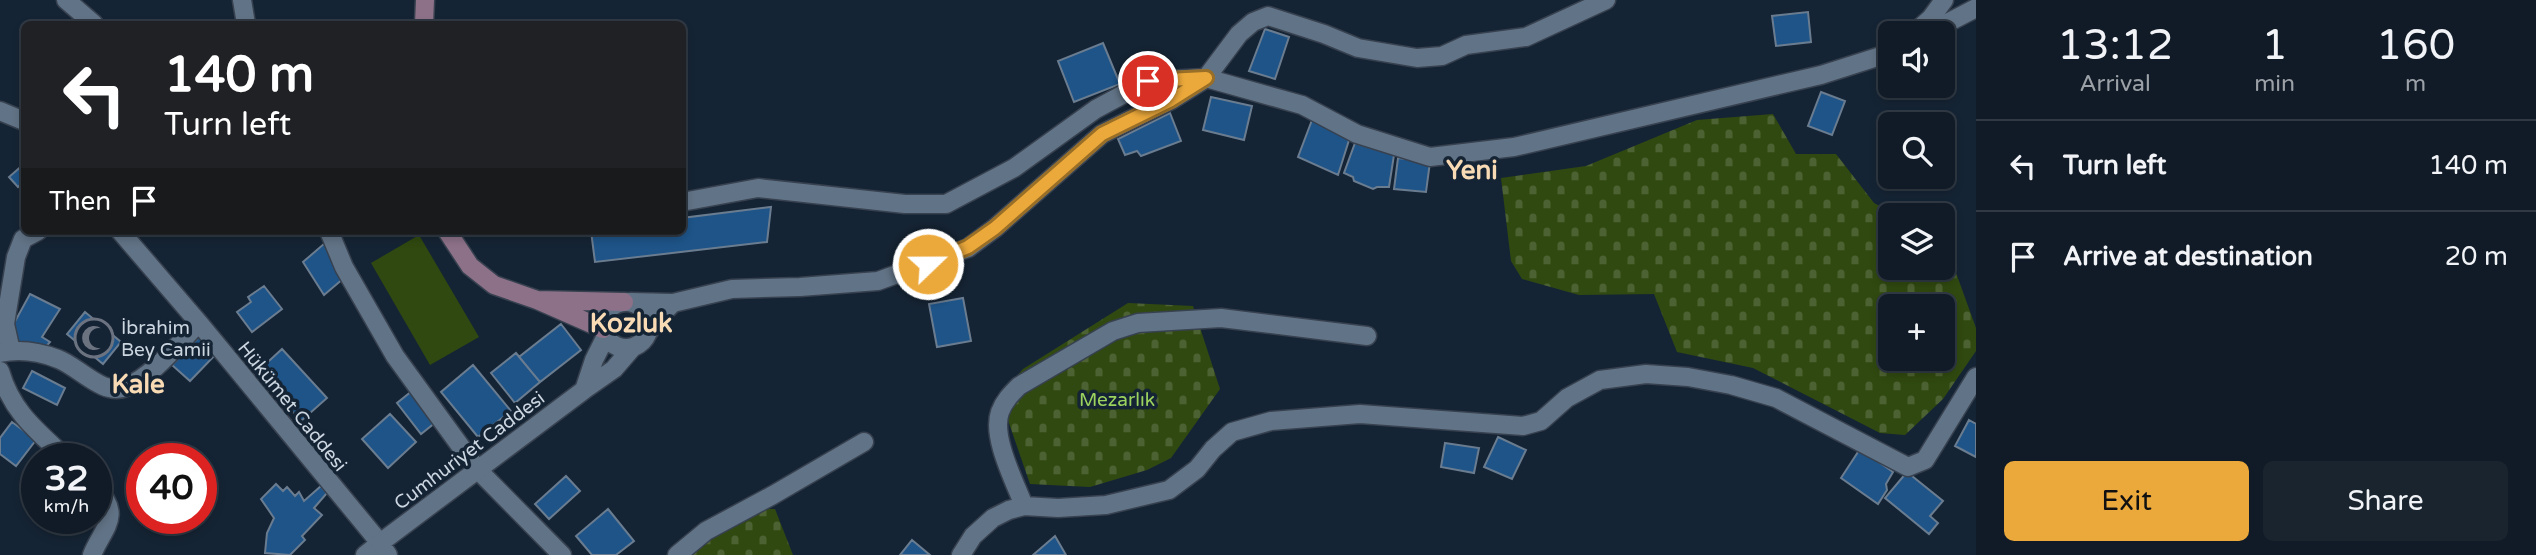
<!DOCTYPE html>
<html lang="en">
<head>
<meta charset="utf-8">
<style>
	:root { --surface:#101b27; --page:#19242f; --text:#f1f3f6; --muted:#9ca1a7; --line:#303944; --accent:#eca93b }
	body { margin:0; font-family:"Varela Round",sans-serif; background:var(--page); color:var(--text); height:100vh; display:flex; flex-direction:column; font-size:26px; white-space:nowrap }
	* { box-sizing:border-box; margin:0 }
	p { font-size:23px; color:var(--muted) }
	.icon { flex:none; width:38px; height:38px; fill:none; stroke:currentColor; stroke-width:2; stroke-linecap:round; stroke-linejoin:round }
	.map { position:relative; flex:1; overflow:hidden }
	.sheet { display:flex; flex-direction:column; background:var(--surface); width:560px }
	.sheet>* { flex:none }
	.hud { position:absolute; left:21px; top:21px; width:665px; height:214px; border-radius:10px; box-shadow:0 4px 10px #0003,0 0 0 2px var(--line); background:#202124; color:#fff; overflow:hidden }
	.buttons { position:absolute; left:1878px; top:21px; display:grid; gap:14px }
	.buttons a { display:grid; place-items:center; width:77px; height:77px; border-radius:10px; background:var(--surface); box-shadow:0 4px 10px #0003,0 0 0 2px var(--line); font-size:35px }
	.speed { position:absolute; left:21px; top:443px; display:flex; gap:14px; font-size:35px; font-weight:700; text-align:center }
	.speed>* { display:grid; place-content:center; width:91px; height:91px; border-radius:50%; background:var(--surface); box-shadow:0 4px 10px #0003,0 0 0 2px var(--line); line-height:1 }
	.speed small { font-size:18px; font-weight:400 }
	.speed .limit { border:10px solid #d22; background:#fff; color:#111 }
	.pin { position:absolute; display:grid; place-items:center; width:60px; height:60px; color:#fff; margin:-30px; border:4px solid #fff; border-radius:50%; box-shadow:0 2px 7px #0007 }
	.me { position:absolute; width:77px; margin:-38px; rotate:68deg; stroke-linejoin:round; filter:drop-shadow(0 0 5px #0008) }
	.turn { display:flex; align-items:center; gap:24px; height:147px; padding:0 28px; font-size:32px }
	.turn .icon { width:91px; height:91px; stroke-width:2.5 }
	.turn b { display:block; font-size:49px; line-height:60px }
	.then { display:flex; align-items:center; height:66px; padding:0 28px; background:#0003; gap:14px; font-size:26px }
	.eta { display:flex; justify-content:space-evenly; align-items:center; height:119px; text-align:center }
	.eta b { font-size:42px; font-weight:600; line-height:49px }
	.action { display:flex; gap:14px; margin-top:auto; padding:14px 28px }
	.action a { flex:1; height:80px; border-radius:10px; background:var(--accent); color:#111; font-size:28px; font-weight:600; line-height:80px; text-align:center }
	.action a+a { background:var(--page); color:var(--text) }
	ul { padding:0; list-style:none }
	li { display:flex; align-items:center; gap:21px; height:91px; padding:0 28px; border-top:2px solid var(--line) }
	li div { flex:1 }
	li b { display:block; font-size:26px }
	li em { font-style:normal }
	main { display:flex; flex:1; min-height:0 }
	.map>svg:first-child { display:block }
	.grass { fill:#304910 }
	.cemetery { fill:url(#cemetery-stones); fill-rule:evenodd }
	.building { fill:#1e5488; stroke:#6a7c90; stroke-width:2 }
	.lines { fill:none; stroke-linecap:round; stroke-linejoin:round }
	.minor-casing { stroke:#37414f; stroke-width:21 }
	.tertiary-casing { stroke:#37414f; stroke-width:21 }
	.secondary-casing { stroke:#37414f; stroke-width:21 }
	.minor { stroke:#617386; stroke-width:18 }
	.tertiary { stroke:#617386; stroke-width:18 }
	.secondary { stroke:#8d7188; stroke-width:18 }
	.route-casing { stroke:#996e26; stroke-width:18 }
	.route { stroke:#eca93b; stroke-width:12 }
	.labels { text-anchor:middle; stroke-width:7; stroke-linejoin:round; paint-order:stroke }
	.poi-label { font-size:19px; fill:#ccd6e1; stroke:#152434; text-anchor:start }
	.park-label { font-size:19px; fill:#9cd35e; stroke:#152434 }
	.street-label { font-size:19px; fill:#ccd6e1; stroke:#152434 }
	.district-label { font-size:26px; font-weight:bold; fill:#f8dbb5; stroke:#152434 }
</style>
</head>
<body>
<main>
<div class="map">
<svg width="1976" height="555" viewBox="0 0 1976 555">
	<defs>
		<pattern id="cemetery-stones" width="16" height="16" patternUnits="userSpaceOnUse" patternTransform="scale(1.75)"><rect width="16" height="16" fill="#304910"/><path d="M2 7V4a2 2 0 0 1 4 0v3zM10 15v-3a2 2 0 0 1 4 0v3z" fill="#4d6232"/></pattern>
	</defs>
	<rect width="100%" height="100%" fill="#152434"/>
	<!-- grass -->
	<path class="grass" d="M419,235l60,102 -49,28 -59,-102z"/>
	<!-- cemetery -->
	<path class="cemetery" d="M1773,114l23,40h40l38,49 23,12h-7v53h52l1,-21 8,12 25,69v23l-33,48 -38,36 -25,-2 -127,-65 -76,-16 -23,-58 -75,1 -57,-16 -11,-18 -10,-83 85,-12 111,-46zM1890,306h52v53h-52z
		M1128,303l65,3 27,83 -49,69 -24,12 -57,17 -60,-3 -28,-81 7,-18 14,-16z
		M756,509h19l18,46h-109z"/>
	<!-- building -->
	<path class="building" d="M1808,12l3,30 -35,4 -4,-30z
		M1265,29l24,8 -14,42 -26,-8z
		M1103,43l17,41 -46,18 -16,-41z
		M1821,92l24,9 -13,34 -24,-9z
		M1211,97l41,9 -8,34 -41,-10z
		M1170,113l11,28 -40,15 -4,-5 -12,4 -7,-16z
		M1312,120l38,17 -12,38 -40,-18z
		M1355,143l39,12 -5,32h-12l-4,2 -19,-8 -1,-4 -9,-4z
		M1398,158l32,4 -4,30 -32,-3z
		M24,164v22l-2,-3 -4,4 -9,-10z
		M771,207l-4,35 -172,20 -4,-31h91v-13z
		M325,243l19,35 -20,17 -21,-33z
		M264,286l18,23 -30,23 -15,-20 14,-10 -3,-5z
		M30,294l30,15 -18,28 8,5 -10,12 -33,-18z
		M963,298l8,43 -34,6 -8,-43z
		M85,312l36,30 -18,22 -36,-30z
		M561,324l20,26 -41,32 -21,-25z
		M200,336l17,17 -27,28 -18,-16z
		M282,349l45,49 -26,23 -44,-49z
		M516,353l24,29 -25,21 -24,-30z
		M473,365l38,46 -33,26 -37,-45z
		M32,371l33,17 -8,17 -34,-17z
		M412,391l24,31 -15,12 -24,-31z
		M390,414l26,28 -28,26 -26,-29z
		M1969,420l7,4v33l-21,-11z
		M12,422l24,18 -20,26 -16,-12v-16z
		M1498,437l28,13 -14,29 -28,-12z
		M1445,443l34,5 -5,25 -33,-6z
		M1860,449l33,23 -7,12 1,6 -9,14 -37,-26z
		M1907,472l36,29 -13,15 8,7 -9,11 -44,-36z
		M566,476l14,15 -31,28 -14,-15z
		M276,484l7,7 4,-4 8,9 4,-4 5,9 17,-15 6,7 -13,15 8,7 -20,21 3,4 -15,15 -25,-2 2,-20 7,-15 -13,-19z
		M608,509l26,32 -18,14h-24l-16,-19z
		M1055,536l11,19h-33z
		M912,540l18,15h-30z"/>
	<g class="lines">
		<defs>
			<path id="minor" d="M66,0l28,24
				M242,0l4,24
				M1914,33l17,-15 13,-18
				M1206,78l33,-44 14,-12 15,-6 56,18 34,14 59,10 25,-2 24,-11 60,-8 80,-37
				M0,111l24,10
				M120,231l79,92 181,220 -15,12
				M329,231l15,36 51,89 82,113 85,86
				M11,351l-6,-27 11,-67 7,-18 15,-8
				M0,353c19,-4 40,-1 58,6 20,7 45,38 68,28 29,-13 51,-42 73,-64
				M0,371c12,41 36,59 66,87
				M1024,506c-9,-24 -33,-69 -24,-94 4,-11 11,-18 19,-26l94,-55 25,-8 83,-5 146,18
				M92,555c10,-26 32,-39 4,-67
				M677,555l29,-24 67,-36 91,-53
				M961,555l12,-19 20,-18 16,-8 15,-4 34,2 48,-3 63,-15 28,-21 16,-20 19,-17 39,-11 89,-7 163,12 18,-5 26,-23 33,-18 46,-6 42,3 43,8 45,13 132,69 17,-7 51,-83"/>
			<path id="tertiary" d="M1928,33l48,-25
				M682,202l76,-14 147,16h41l68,-36 82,-59 52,-28 58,-3 96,27 55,29 73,23 84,-10 307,-72 69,-22
				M603 325a23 23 0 1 1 46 0a23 23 0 1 1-46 0Z
				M631,302l42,1 -17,17 -7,11
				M673,303l59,-14 68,-2 78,-6 90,-33 27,-20 107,-94 69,-34 32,-20
				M606,336l-12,24 -10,30 30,-21 19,-22
				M388,555l-8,-12 204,-153"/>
			<path id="secondary" d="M424,24l1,-24
				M447,231l23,35 24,19 43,15
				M603,329l-66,-29 87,2"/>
		</defs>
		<!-- minor casing -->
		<use href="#minor" class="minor-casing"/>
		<!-- tertiary casing -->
		<use href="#tertiary" class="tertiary-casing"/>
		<!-- secondary casing -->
		<use href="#secondary" class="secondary-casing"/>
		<!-- minor -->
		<use href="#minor" class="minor"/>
		<!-- tertiary -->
		<use href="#tertiary" class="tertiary"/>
		<!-- secondary -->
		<use href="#secondary" class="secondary"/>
	</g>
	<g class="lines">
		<defs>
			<path id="route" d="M928,264l40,-17 27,-19 107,-94 69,-34 35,-22 -58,3"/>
		</defs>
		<!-- route casing -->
		<use href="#route" class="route-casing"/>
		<!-- route -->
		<use href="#route" class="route"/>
	</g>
	<!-- icons -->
	<defs>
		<symbol id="mosque-ring" viewBox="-11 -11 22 22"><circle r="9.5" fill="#152434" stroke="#6b7280" stroke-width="1.5"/><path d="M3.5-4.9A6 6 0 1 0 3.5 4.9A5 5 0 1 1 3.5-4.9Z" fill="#6b7280"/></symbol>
	</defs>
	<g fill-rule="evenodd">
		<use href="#mosque-ring" x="72" y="316" width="44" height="44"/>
	</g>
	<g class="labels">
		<!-- poi labels -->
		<g class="poi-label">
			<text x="121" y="334">İbrahim<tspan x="121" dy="22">Bey Camii</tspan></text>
		</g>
		<!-- park labels -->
		<g class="park-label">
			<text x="1117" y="406">Mezarlık</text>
		</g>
		<!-- street labels -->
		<g class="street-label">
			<text transform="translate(293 406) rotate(51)" y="7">Hükümet Caddesi</text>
			<text transform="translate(469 450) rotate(-37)" y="7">Cumhuriyet Caddesi</text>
		</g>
		<!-- district labels -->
		<g class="district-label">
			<text x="1472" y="179">Yeni</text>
			<text x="631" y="332">Kozluk</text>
			<text x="138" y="393">Kale</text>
		</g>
	</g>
</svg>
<div class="buttons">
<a><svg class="icon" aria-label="sound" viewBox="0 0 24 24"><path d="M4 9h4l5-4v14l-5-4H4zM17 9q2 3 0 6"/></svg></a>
<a><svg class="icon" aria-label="search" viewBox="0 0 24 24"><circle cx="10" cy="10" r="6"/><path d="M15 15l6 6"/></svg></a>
<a><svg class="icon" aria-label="layers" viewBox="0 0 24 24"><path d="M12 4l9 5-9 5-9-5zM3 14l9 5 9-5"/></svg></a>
<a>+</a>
</div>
<div class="speed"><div>32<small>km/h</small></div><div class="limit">40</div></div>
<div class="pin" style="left:1148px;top:81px;background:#d93025"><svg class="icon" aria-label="arrive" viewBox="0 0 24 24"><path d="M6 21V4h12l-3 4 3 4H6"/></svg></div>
<svg class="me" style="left:928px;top:264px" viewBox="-20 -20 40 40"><circle r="17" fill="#eca93b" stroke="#fff" stroke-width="3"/><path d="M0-11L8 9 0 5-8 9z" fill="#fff"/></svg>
<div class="hud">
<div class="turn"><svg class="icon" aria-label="left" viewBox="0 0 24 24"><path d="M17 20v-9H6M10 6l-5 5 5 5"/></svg><div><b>140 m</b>Turn left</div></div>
<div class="then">Then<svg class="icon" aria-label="arrive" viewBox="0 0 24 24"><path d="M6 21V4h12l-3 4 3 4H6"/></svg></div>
</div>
</div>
<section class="sheet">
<div class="eta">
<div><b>13:12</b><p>Arrival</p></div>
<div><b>1</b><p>min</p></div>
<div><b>160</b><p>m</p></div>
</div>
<ul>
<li><svg class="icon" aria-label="left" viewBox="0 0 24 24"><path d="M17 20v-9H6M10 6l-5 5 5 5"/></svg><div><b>Turn left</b></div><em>140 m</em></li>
<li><svg class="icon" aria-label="arrive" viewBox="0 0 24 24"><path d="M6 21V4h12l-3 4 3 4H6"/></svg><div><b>Arrive at destination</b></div><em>20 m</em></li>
</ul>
<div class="action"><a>Exit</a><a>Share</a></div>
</section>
</main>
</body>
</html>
